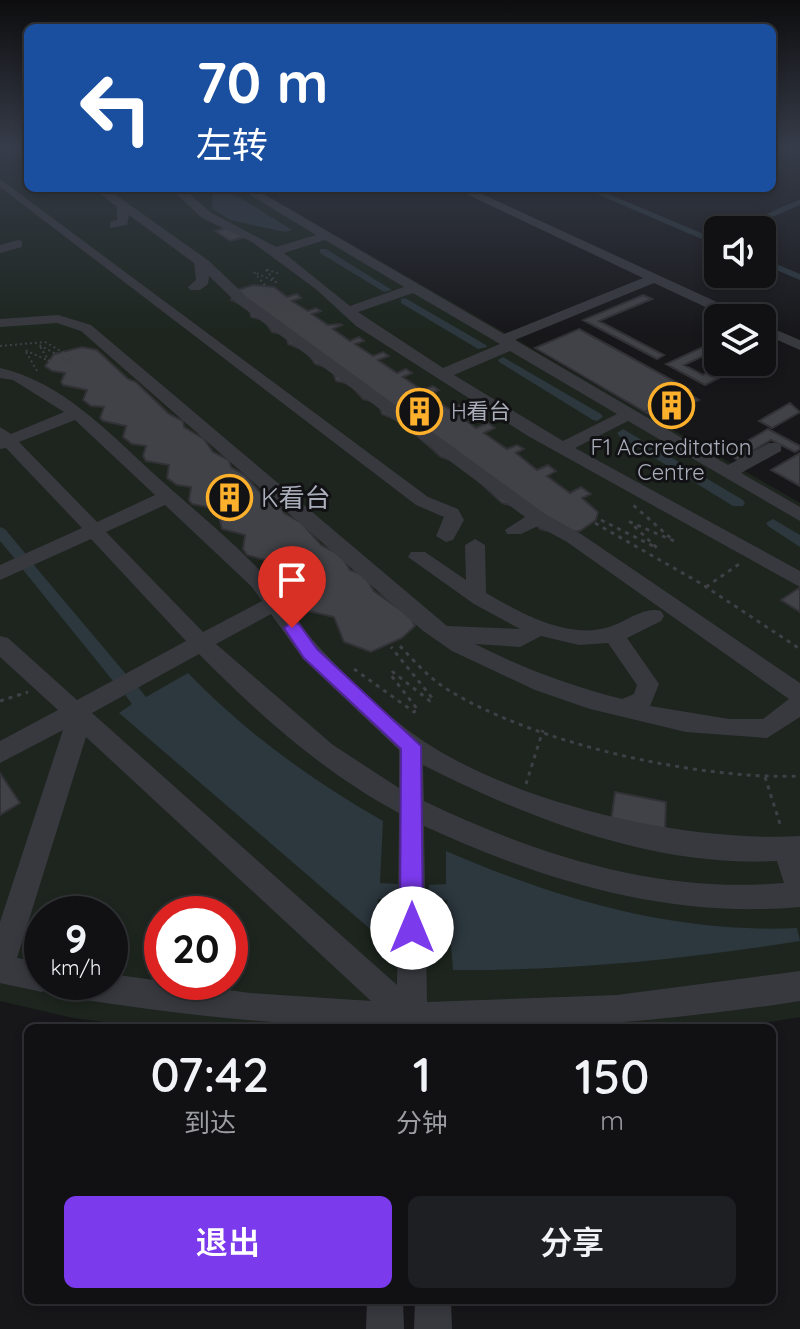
<!DOCTYPE html>
<html lang="zh">
<head>
<meta charset="utf-8">
<style>
	:root { --surface:#111114; --page:#1e1f22; --text:#f1f3f6; --muted:#9c9da0; --line:#303134; --accent:#7c3aed }
	body { margin:0; font-family:Quicksand,"Noto Sans SC",sans-serif; background:var(--page); color:var(--text); height:100vh; display:flex; flex-direction:column; font-size:30px; white-space:nowrap }
	* { box-sizing:border-box; margin:0 }
	p { font-size:26px; color:var(--muted) }
	.icon { flex:none; width:44px; height:44px; fill:none; stroke:currentColor; stroke-width:2; stroke-linecap:round; stroke-linejoin:round }
	.map { position:relative; flex:1; overflow:hidden }
	.panel { position:absolute; left:24px; top:1024px; width:752px; height:280px; display:flex; flex-direction:column; background:var(--surface); border-radius:12px; box-shadow:0 4px 12px #0003,0 0 0 2px var(--line) }
	.panel>* { flex:none }
	.guide { position:absolute; left:24px; top:24px; width:752px; height:168px; border-radius:12px; box-shadow:0 4px 12px #0003,0 0 0 2px var(--line); background:#1a4fa0; color:#fff; overflow:hidden }
	.buttons { position:absolute; left:704px; top:216px; display:grid; gap:16px }
	.buttons a { display:grid; place-items:center; width:72px; height:72px; border-radius:12px; background:var(--surface); box-shadow:0 4px 12px #0003,0 0 0 2px var(--line); font-size:40px }
	.speed { position:absolute; left:24px; top:896px; display:flex; gap:16px; font-size:40px; font-weight:700; text-align:center }
	.speed>* { display:grid; place-content:center; width:104px; height:104px; border-radius:50%; background:var(--surface); box-shadow:0 4px 12px #0003,0 0 0 2px var(--line); line-height:1 }
	.speed small { font-size:20px; font-weight:400 }
	.speed .limit { border:12px solid #d22; background:#fff; color:#111 }
	.pin { position:absolute; display:grid; place-items:center; width:68px; height:68px; color:#fff; margin:-82px -34px; border-radius:50% 50% 50% 0; rotate:-45deg; box-shadow:0 0 8px #0007 }
	.pin .icon { rotate:45deg }
	.me { position:absolute; width:88px; margin:-44px; rotate:0deg; stroke-linejoin:round; filter:drop-shadow(0 0 6px #0008) }
	.turn { display:flex; align-items:center; gap:28px; height:168px; padding:0 40px; font-size:36px }
	.turn .icon { width:104px; height:104px; stroke-width:2.5 }
	.turn b { display:block; font-size:56px; line-height:68px }
	.eta { display:flex; justify-content:space-evenly; align-items:center; height:136px; text-align:center }
	.eta b { font-size:48px; font-weight:600; line-height:56px }
	.cta { display:flex; gap:16px; margin-top:auto; padding:16px 40px }
	.cta a { flex:1; height:92px; border-radius:12px; background:var(--accent); color:#fff; font-size:32px; font-weight:600; line-height:92px; text-align:center }
	.cta a+a { background:var(--page); color:var(--text) }
	.map>svg:first-child { display:block }
	.green { fill:#1d251e; fill-rule:evenodd }
	.water { fill:#2c373e }
	.lines { fill:none; stroke-linecap:round; stroke-linejoin:round }
	.canal { fill:#2c373e; fill-rule:evenodd }
	.building { fill:#414247; stroke:#313136; stroke-width:2 }
	.path-far1 { stroke:#3e4046; stroke-width:2; stroke-dasharray:2 3; stroke-linecap:butt }
	.path { stroke:#3e4046; stroke-width:3; stroke-dasharray:4 5; stroke-linecap:butt }
	.minor { fill:#38393f; fill-rule:evenodd }
	.route { fill:#7c3aed; stroke:#51269a; stroke-width:2 }
	.labels { text-anchor:middle; stroke-width:6; stroke-linejoin:round; paint-order:stroke }
	.far-poi-label { font-size:22px; fill:#a9aeba; stroke:#121215; text-anchor:start }
	.poi-label { font-size:26px; fill:#a9aeba; stroke:#121215; text-anchor:start }
</style>
</head>
<body>
<div class="map">
<svg width="800" height="1329" viewBox="0 0 800 1329">
	<rect width="100%" height="100%" fill="#17171a"/>
	<!-- green -->
	<path class="green" d="M0,149h28v39h226l546,315v514l-67,11h-583l-77,-10 -73,-17zM42,914h68v68h-68zM162,914h68v68h-68z"/>
	<!-- water -->
	<path class="water" d="M213,188h11l68,42 -7,2 -55,-12 -18,-12z
		M188,673c58,60 122,106 195,148l-3,62 18,1v14l-20,1 -2,35 -257,-221 13,-9 -7,-9 13,-8 8,10z
		M446,851c110,48 230,83 351,77l3,13c-116,18 -230,30 -347,29l-6,-70 -19,-1 1,-14 17,-1z"/>
	<g class="lines">
		<!-- canal -->
		<path class="canal" d="M583,188h11l124,52v6z
			M800,199v6l-58,25h-11z
			M320,249h6l66,41 -8,2 -64,-39z
			M762,258l38,16v6l-38,-16z
			M405,298l81,47 1,2 -9,2 -77,-46v-4z
			M503,357l98,57 2,3 -6,4 -4,-1 -94,-58 -1,-2z
			M623,429l120,71 2,3 -2,3h-10l-114,-70 -2,-3z
			M773,519l27,16v12l-32,-21 -2,-3z
			M0,527l5,2 20,24 2,3 -2,3h-10l-15,-18z
			M29,563l5,2 91,108 2,4 -2,4h-12l-89,-110 -2,-3z"/>
	</g>
	<!-- building -->
	<path class="building" d="M230,227l15,10 -15,4 -15,-10z
		M253,285l21,2 13,10 10,-3 4,4 -9,3 16,10 8,-3 5,3 -9,3 16,11 12,-1 2,1 -9,4 17,12 9,-4 5,4 -9,3 18,12 10,-4 6,4 -11,4 19,13 9,-4 6,4 -9,4 19,13 11,-4 6,4 -11,5 21,14 11,-4 5,3 -9,5 20,15 12,-5 7,5 -11,5 23,16 10,-4 7,4 -8,4 21,17 11,-5 8,6 -9,5 23,17 11,-6 10,7 -9,4 16,14 -2,8 -16,11 -20,3 -20,-5 -19,-21 -19,-5 -44,-41 -17,-5 -39,-35 -20,-8 -4,-11 -15,-4 -13,-15 -14,-3 -4,-12 -17,-5 -9,-13 -18,-7 -2,-9 -14,-3 -8,-12 -13,-3 -2,-10 -18,-7 6,-10z
		M643,295l9,4 -53,22 65,34 -7,4 -74,-39z
		M579,329l111,61 -45,22 -110,-64z
		M718,340v9l-34,16 19,10 27,-13h20l-45,23 -39,-21z
		M82,347l15,3 31,29 8,3 33,32 14,7 1,6 20,12 9,13 16,8 2,7 15,9 17,20 13,3 8,14 18,10 19,22 20,10 9,15 14,5 10,16 37,26 4,9 -13,12 -31,14 -27,-10 -10,-25 -26,-6 -5,-7v-15l-24,-6 -5,-6 1,-14 -28,-8 -4,-6 2,-14 -23,-6 -5,-20 -25,-5 -3,-4 2,-13 -14,-2 -10,-7 2,-13 -23,-4 -3,-5 3,-10 -14,-2 -9,-7 3,-11 -23,-5 -3,-3 4,-11 -13,-1 -8,-6 4,-10 -24,-5 -2,-3 4,-9 -13,-2 -7,-5 9,-12z
		M685,392l14,8 -42,19 -12,-7z
		M790,403l10,9 -28,16 -13,-7z
		M768,429l32,17v3l-5,3 -24,-12 -33,20 -12,-7z
		M800,453v33l-29,-16z
		M799,588h1v24l-19,-12z
		M0,773l20,30 -20,12z
		M615,792l51,10 -1,30 -54,-11z"/>
	<g class="lines">
		<!-- path-far1 -->
		<path class="path-far1" d="M268,289l-14,-17 22,10 -11,-13 15,5
			M0,346l45,-4 28,16 -4,3
			M37,371l-12,-21 24,11 -10,-16 30,16"/>
		<!-- path -->
		<path class="path" d="M601,520l56,28 -27,-26 44,19 -42,-37
			M595,523l105,60 100,66
			M706,587l36,-25
			M400,646c15,16 31,34 50,45 87,53 249,89 350,85
			M354,669l60,43 4,-2 -28,-36 3,-2 37,29 3,-2 -42,-52
			M0,701l28,-9
			M765,777l16,50
			M526,784l17,-54"/>
		<!-- minor -->
		<path class="minor" d="M0,179l428,318 30,12 6,11 -11,20 -7,2 -10,-6 8,-19 -28,-12 -416,-318z
			M93,188h13l103,73 39,37 297,216 36,20 219,149v34l-33,21 -81,-6 -96,-23 -55,-19 -83,-39 -30,-21 -341,-299 -24,-8 -57,4v-8l58,-4 33,10 356,301 73,3 -46,-25 -66,-47 3,-5h14l41,28 -1,-35 10,-6 10,6 1,48c35,20 81,47 123,34 17,-5 35,-21 52,-16l3,5 -3,5 -34,17 32,46 -9,22 79,13h34l26,-20 -222,-157 -29,-16 -17,8h-14l-2,-4 20,-13 -287,-213 -29,-28 -1,8 -8,6h-10l-2,-3 8,-7 -2,-17 -65,-48 -2,10 -17,3v-6l7,-2v-13zM541,636l38,9 29,-2 29,42 -3,9 -12,5c-51,-13 -100,-31 -147,-55l45,3z
			M170,188h13l27,24 66,35 40,-12 -77,-47h14l251,146 139,-56 -189,-90h15l276,127 2,3h-18l-75,-35 -139,57 213,125 41,-22h12v8l-40,22 59,34v14l-172,-100 -53,27 225,123v16l-272,-151 -172,-110 -39,-36 -65,-48 -50,-24zM325,240l79,47 -54,19 -66,-53zM413,293l87,51 -57,24 -85,-56zM510,351l107,63 -54,27 -109,-66z
			M18,240l4,1v6l-22,6v-8z
			M762,324l38,16v10l-38,-17z
			M0,368c62,14 108,64 153,105 37,34 78,66 112,103 20,22 34,50 55,72 25,27 54,56 84,79 94,74 278,116 396,109v71c-133,12 -256,-26 -376,-81l3,176 190,-7 183,-24v30c-249,39 -484,37 -733,-4l-10,-5 -4,-8 -11,8 -42,-9v-61l63,-192 -63,33v-22l58,-31 -58,-53v-21l8,2 69,62 109,-59 -95,-102 -91,41v-15l82,-37 -76,-80 -6,1v-22l11,7 53,-22 -51,-32 -13,-2zM75,420l80,75 -58,27 -78,-80zM165,505l86,81 11,15 -59,31 -97,-100zM271,614l32,45 96,91v38l-66,-43 -117,-101zM199,654c59,60 125,119 200,159l-2,172 -305,-272zM86,737l285,264 -121,-8 -140,-19v8h-68v-20l-25,-4zM423,765c106,54 233,103 354,96l7,22c-125,11 -248,-28 -360,-82z
			M367,1300h36l1,29h-38z
			M415,1300h36l1,29h-38z"/>
	</g>
	<!-- sky -->
	<linearGradient id="sky" x2="0" y2="1"><stop stop-color="#0d0d0e"/><stop offset="0.44" stop-color="#363c49"/><stop offset="1" stop-color="#363c49" stop-opacity="0"/></linearGradient>
	<rect width="800" height="335" fill="url(#sky)"/>
	<!-- route -->
	<path class="route" d="M292,622l7,2 18,25 104,97 2,182 -3,7 -8,4 -9,-4 -3,-7 1,-179 -97,-91 -20,-30z"/>
	<!-- icons -->
	<defs>
		<symbol id="building-ring" viewBox="-11 -11 22 22"><circle r="9.5" fill="#121215" stroke="#fdb02c" stroke-width="1.5"/><path d="M-4-6H4V6H1V3H-1V6H-4ZM-2.5-4.3h1.7v1.8h-1.7ZM.8-4.3h1.7v1.8H.8ZM-2.5-1h1.7V.8h-1.7ZM.8-1h1.7V.8H.8Z" fill="#fdb02c"/></symbol>
	</defs>
	<g fill-rule="evenodd">
		<use href="#building-ring" x="646" y="380" width="51" height="51"/>
		<use href="#building-ring" x="394" y="386" width="51" height="51"/>
		<use href="#building-ring" x="204" y="472" width="51" height="51"/>
	</g>
	<g class="labels">
		<!-- far-poi labels -->
		<g class="far-poi-label">
			<text x="451" y="419">H看台</text>
			<text x="671" y="455" text-anchor="middle">F1 Accreditation<tspan x="671" dy="25">Centre</tspan></text>
		</g>
		<!-- poi labels -->
		<g class="poi-label">
			<text x="261" y="507">K看台</text>
		</g>
	</g>
</svg>
<div class="buttons">
<a><svg class="icon" aria-label="sound" viewBox="0 0 24 24"><path d="M4 9h4l5-4v14l-5-4H4zM17 9q2 3 0 6"/></svg></a>
<a><svg class="icon" aria-label="layers" viewBox="0 0 24 24"><path d="M12 4l9 5-9 5-9-5zM3 14l9 5 9-5"/></svg></a>
</div>
<div class="speed"><div>9<small>km/h</small></div><div class="limit">20</div></div>
<div class="pin" style="left:292px;top:628px;background:#d93025"><svg class="icon" aria-label="arrive" viewBox="0 0 24 24"><path d="M6 21V4h12l-3 4 3 4H6"/></svg></div>
<svg class="me" style="left:412px;top:928px" viewBox="-20 -20 40 40"><circle r="19" fill="#fff"/><path d="M0-13L10 11 0 6-10 11z" fill="#7c3aed"/></svg>
<div class="guide">
<div class="turn"><svg class="icon" aria-label="left" viewBox="0 0 24 24"><path d="M17 20v-9H6M10 6l-5 5 5 5"/></svg><div><b>70 m</b>左转</div></div>
</div>
<section class="panel">
<div class="eta">
<div><b>07:42</b><p>到达</p></div>
<div><b>1</b><p>分钟</p></div>
<div><b>150</b><p>m</p></div>
</div>
<div class="cta"><a>退出</a><a>分享</a></div>
</section>
</div>
</body>
</html>
